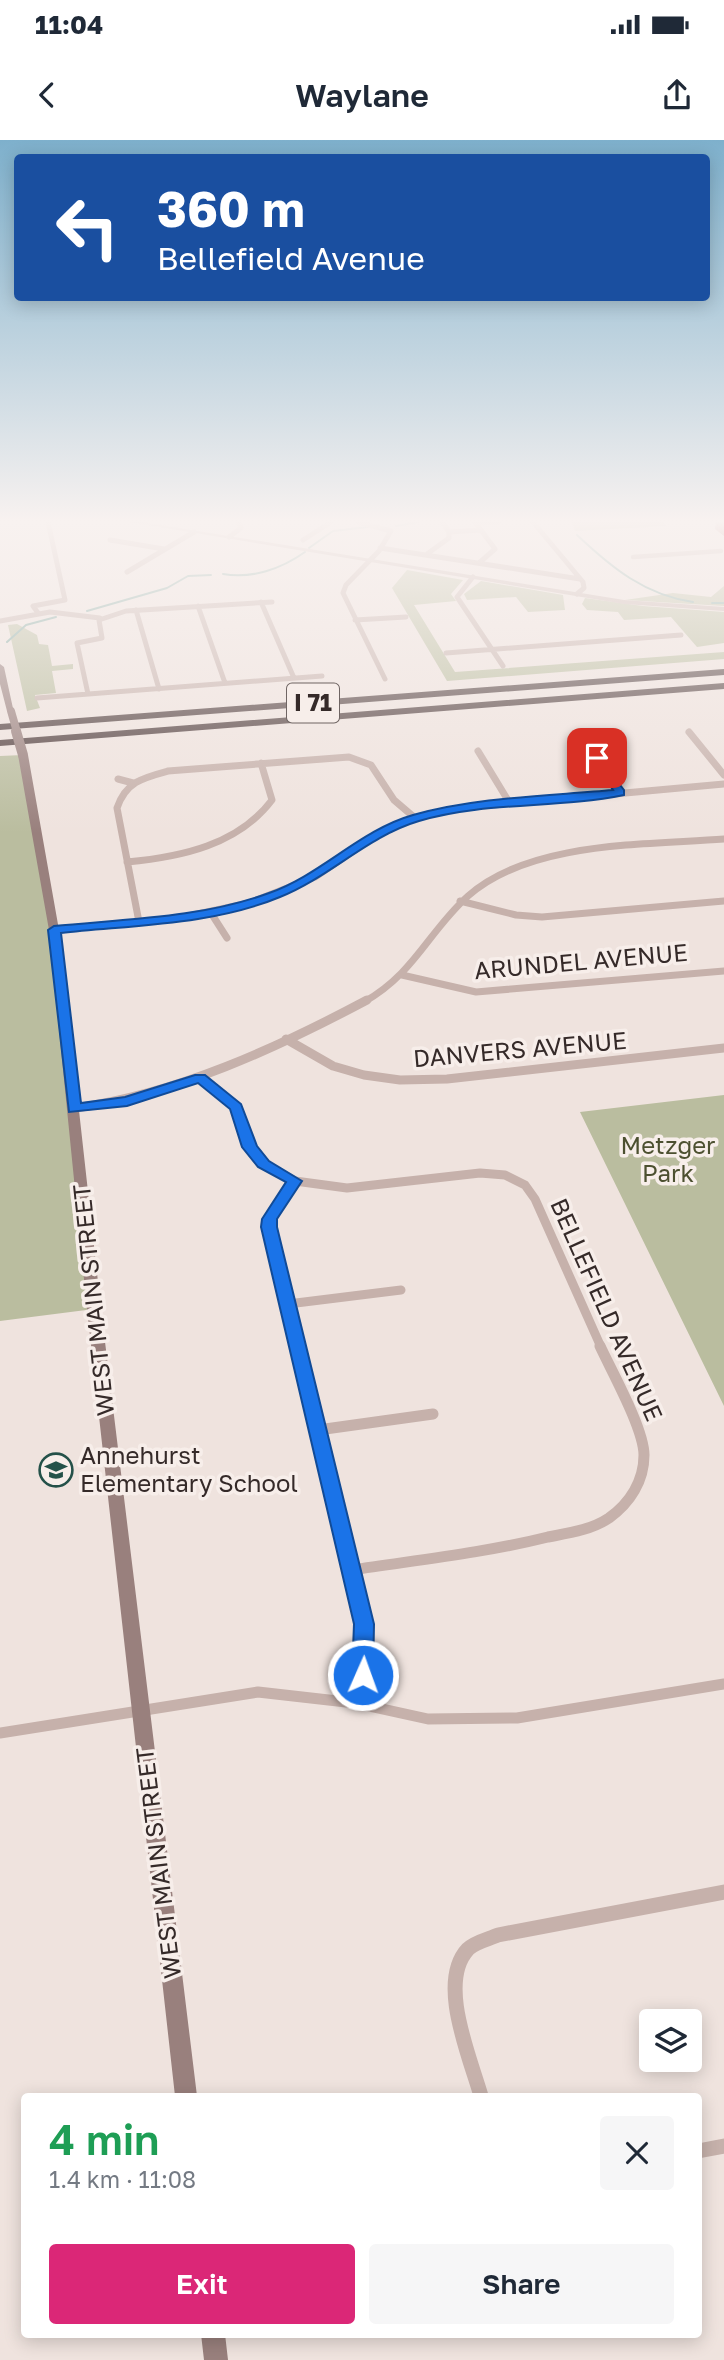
<!DOCTYPE html>
<html lang="en">
<head>
<meta charset="utf-8">
<style>
	:root { --surface:#fff; --page:#f6f6f7; --text:#1f2937; --muted:#747a83; --accent:#db2777 }
	body { margin:0; font-family:"Golos Text",sans-serif; background:var(--page); color:var(--text); height:100vh; display:flex; flex-direction:column; font-size:26px; white-space:nowrap }
	* { box-sizing:border-box; margin:0 }
	p { font-size:23px; color:var(--muted) }
	.icon { flex:none; width:38px; height:38px; fill:none; stroke:currentColor; stroke-width:2; stroke-linecap:round; stroke-linejoin:round }
	.map { position:relative; flex:1; overflow:hidden }
	.panel { position:absolute; left:21px; top:1953px; width:681px; height:245px; display:flex; flex-direction:column; background:var(--surface); border-radius:7px; box-shadow:0 4px 18px #0003 }
	.panel>* { flex:none }
	.hud { position:absolute; left:14px; top:14px; width:696px; height:147px; border-radius:7px; box-shadow:0 4px 18px #0003; background:#1a4fa0; color:#fff; overflow:hidden }
	.tools { position:absolute; left:639px; top:1869px; display:grid; gap:14px }
	.tools a { display:grid; place-items:center; width:63px; height:63px; border-radius:7px; background:var(--surface); box-shadow:0 4px 18px #0003; font-size:35px }
	.pin { position:absolute; display:grid; place-items:center; width:60px; height:60px; color:#fff; margin:-30px; border-radius:14px; box-shadow:0 4px 10px #0006 }
	.me { position:absolute; width:77px; margin:-38px; rotate:2deg; stroke-linejoin:round; filter:drop-shadow(0 0 5px #0008) }
	.turn { display:flex; align-items:center; gap:24px; height:147px; padding:0 28px; font-size:32px }
	.turn .icon { width:91px; height:91px; stroke-width:2.5 }
	.turn b { display:block; font-size:49px; line-height:60px }
	.round { display:grid; place-items:center; flex:none; width:74px; height:74px; border-radius:7px; background:var(--page) }
	.headline { display:flex; align-items:center; justify-content:space-between; height:119px; padding:0 28px }
	h1 { font-size:42px; font-weight:600; line-height:52px; color:#1e9e55 }
	.action { display:flex; gap:14px; margin-top:auto; padding:14px 28px }
	.action a { flex:1; height:80px; border-radius:7px; background:var(--accent); color:#fff; font-size:28px; font-weight:600; line-height:80px; text-align:center }
	.action a+a { background:var(--page); color:var(--text) }
	.status { display:flex; justify-content:space-between; align-items:center; height:49px; padding:0 35px; background:var(--surface); direction:ltr }
	.status svg { height:19px; fill:currentColor }
	header { display:flex; justify-content:space-between; align-items:center; height:91px; padding:0 28px; background:var(--surface); font-size:32px; font-weight:600 }
	.map>svg:first-child { display:block }
	.green { fill:#babd9f }
	.lines { fill:none; stroke-linecap:round; stroke-linejoin:round }
	.stream { stroke:#80a9a1; stroke-width:2 }
	.pedestrian { stroke:#c6b1ab; stroke-width:4.5 }
	.minor-far4 { stroke:#c6b1ab; stroke-width:5 }
	.minor-far3 { stroke:#c6b1ab; stroke-width:7 }
	.minor-far2 { stroke:#c6b1ab; stroke-width:9 }
	.minor-far1 { stroke:#c6b1ab; stroke-width:11 }
	.minor { stroke:#c6b1ab; stroke-width:15 }
	.tertiary { fill:#c6b1ab; fill-rule:evenodd }
	.secondary { fill:#99807d; fill-rule:evenodd }
	.motorway { fill:#554342; fill-rule:evenodd }
	.secondary-bridge-far1 { stroke:#99807d; stroke-width:8 }
	.secondary-bridge { stroke:#99807d; stroke-width:10 }
	.wall { fill:#9d4848 }
	.route { fill:#1a73e8; stroke:#114b97; stroke-width:2 }
	.labels { text-anchor:middle; stroke-width:7; stroke-linejoin:round; paint-order:stroke }
	.shield { fill:#f7eeea; stroke:#6f6563; stroke-width:2 }
	.shield-label { font-size:23px; font-weight:bold; fill:#352a29 }
	.street-label { font-size:24px; fill:#352a29; stroke:#f7eeea }
	.park-label { font-size:24px; fill:#4c5030; stroke:#f7eeea }
	.poi-label { font-size:24px; fill:#352a29; stroke:#f7eeea; text-anchor:start }
</style>
</head>
<body>
<div class="status"><b>11:04</b><svg viewBox="0 0 49 12"><path d="M0 12V9h3v3zM5 12V6h3v6zM10 12V3h3v9zM15 12V0h3v12zM26 1h20v11H26zM47 4h2v5h-2z"/></svg></div>
<header><svg class="icon" aria-label="back" viewBox="0 0 24 24"><path d="M15 5l-7 7 7 7"/></svg>Waylane<svg class="icon" aria-label="share" viewBox="0 0 24 24"><path d="M12 15V3M7 8l5-5 5 5M5 13v7h14v-7"/></svg></header>
<div class="map">
<svg width="724" height="2220" viewBox="0 0 724 2220">
	<rect width="100%" height="100%" fill="#efe3de"/>
	<!-- green -->
	<path class="green" d="M572,382h91l4,4 -92,5z
		M407,430l56,10 -12,14 5,7 -42,4 41,67 269,-20v7l-277,22 -55,-93z
		M481,441l82,14 2,15 -37,2 -12,-15 -49,3 -3,-6z
		M724,446v20l-99,-6 48,-7 38,4z
		M585,458l58,8 81,6v31l-27,4 -26,-30 -47,3 -6,-8 -31,-2 -5,-6z
		M17,484l20,11 2,9 9,1 4,21 21,-2v5l-21,2 4,22 -21,2 5,13 -13,3 -19,-86z
		M23,615l16,84 55,470 -94,12v-565z
		M724,955v311l-144,-294z"/>
	<g class="lines">
		<!-- stream -->
		<path class="stream" d="M396,386l23,-4
			M577,395c35,33 68,60 116,67
			M309,408l24,-17 35,-4
			M223,434c29,5 58,-5 82,-22
			M712,463h12
			M87,471l80,-23 21,-12 23,-1
			M7,502l19,-17 30,-8"/>
		<!-- pedestrian -->
		<path class="pedestrian" d="M633,417l88,-6"/>
		<!-- minor-far4 -->
		<path class="minor-far4" d="M358,382l33,9 -12,20 -33,34 -3,8 42,86
			M442,382l7,10
			M475,382l20,27 -16,14
			M533,382l50,60 1,6 -7,6
			M476,383l23,-1
			M449,392l32,-2
			M229,397l12,-9 -2,-6
			M110,400l54,9
			M303,400l28,-18
			M380,408l200,31
			M427,414l22,-16v-6
			M127,432l67,-40
			M473,437l-16,20 46,69
			M261,462l33,76
			M198,466l27,77
			M136,470l23,79
			M38,473l-5,-7 32,-6 -17,-78
			M355,480l51,-3
			M0,481l50,-9 50,6
			M446,513l235,-18
			M88,554l-11,-51 25,-5 -3,-18 27,-9 146,-9
			M37,558l285,-22"/>
		<!-- minor-far3 -->
		<path class="minor-far3" d="M689,592l35,43
			M585,601l36,51
			M478,611l31,51
			M118,639l15,4
			M127,722c54,-5 111,-17 145,-62l-11,-37
			M460,761l56,14 26,2 182,-16
			M211,773l16,25
			M139,782l-22,-114c9,-26 25,-30 51,-37l181,-14 22,8 23,35 21,18
			M54,790l120,-11 75,-16 66,-26 66,-45 34,-14 45,-10 264,-24
			M402,835l74,17 248,-21
			M364,862c51,-29 64,-70 104,-106 62,-55 177,-51 256,-57"/>
		<!-- minor-far2 -->
		<path class="minor-far2" d="M286,899l47,27 31,9 36,5 47,-1 277,-31
			M200,938l36,29 14,40 14,17 31,17 52,7 133,-15 25,2 20,10 10,14 66,148
			M75,968c102,-14 202,-60 292,-108
			M295,1041l-25,37 -1,9 29,120
			M288,1164l113,-14"/>
		<!-- minor-far1 -->
		<path class="minor-far1" d="M297,1206l67,278 -1,51 -8,28
			M318,1290l115,-16
			M352,1430c65,-10 132,-17 196,-33 21,-4 43,-7 61,-19 21,-15 35,-37 35,-63 0,-26 -32,-83 -44,-109
			M0,1593l258,-41 97,11 73,16 89,-1 207,-34"/>
		<!-- minor -->
		<path class="minor" d="M481,1956c-11,-39 -44,-114 -13,-147 7,-7 21,-10 30,-14l226,-43
			M698,2011l26,-5"/>
		<!-- tertiary -->
		<path class="tertiary" d="M129,382h13l482,78 100,7v4l-100,-7z"/>
		<!-- secondary -->
		<path class="secondary" d="M0,524l4,3 10,46 -7,-2 -7,-27z
			M23,612l5,3 31,175 42,379 96,787h-22l-88,-787 -38,-379 -31,-175z
			M201,2194h24l3,26h-24z"/>
		<!-- motorway -->
		<path class="motorway" d="M724,529v6l-724,55v-6z
			M724,543v6l-724,57v-6z"/>
		<!-- secondary-bridge-far1 -->
		<path class="secondary-bridge-far1" d="M11,571l6,21"/>
		<!-- secondary-bridge -->
		<path class="secondary-bridge" d="M16,591l7,24"/>
	</g>
	<!-- wall -->
	<path class="wall" d="M716,382h8v14l-9,-7z"/>
	<!-- sky -->
	<linearGradient id="sky" x2="0" y2="1"><stop stop-color="#7eb0cc"/><stop offset="0.55" stop-color="#f8f2f0"/><stop offset="1" stop-color="#f8f2f0" stop-opacity="0"/></linearGradient>
	<rect width="724" height="693" fill="url(#sky)"/>
	<!-- route -->
	<path class="route" d="M597,615l27,35v5c-67,14 -138,6 -205,26 -51,15 -89,56 -139,76 -67,28 -147,28 -219,36l20,170 44,-6 70,-22h10l36,29 16,42 12,15 33,20 -25,38v8l97,397 -1,51 -3,6 -7,2 -8,-2 -3,-6 2,-51 -93,-397 1,-8 24,-37 -28,-15 -16,-20 -12,-38 -32,-26 -71,23 -58,6 -21,-182 6,-4c71,-7 147,-8 215,-33 52,-18 91,-63 144,-78 64,-18 134,-19 200,-25l-21,-32z"/>
	<!-- icons -->
	<defs>
		<symbol id="school-ring" viewBox="-11 -11 22 22"><circle r="9.5" fill="#f7eeea" stroke="#245149" stroke-width="1.5"/><path d="M0-5L7-2L0 1L-7-2ZM-4 1L0 2.5L4 1V4Q0 6-4 4Z" fill="#245149"/></symbol>
	</defs>
	<g fill-rule="evenodd">
		<use href="#school-ring" x="37" y="1311" width="38" height="38"/>
	</g>
	<g class="labels">
		<!-- shield labels -->
		<rect class="shield" x="287" y="543.5" width="52" height="39" rx="5"/>
		<g class="shield-label">
			<text x="313" y="571">I 71</text>
		</g>
		<!-- street labels -->
		<g class="street-label">
			<text transform="translate(581 822) rotate(-5)" y="8">ARUNDEL AVENUE</text>
			<text transform="translate(520 910) rotate(-5)" y="8">DANVERS AVENUE</text>
			<text transform="translate(94 1160) rotate(-96)" y="8">WEST MAIN STREET</text>
			<text transform="translate(606 1170) rotate(66)" y="8">BELLEFIELD AVENUE</text>
			<text transform="translate(159 1723) rotate(-97)" y="8">WEST MAIN STREET</text>
		</g>
		<!-- park labels -->
		<g class="park-label">
			<text x="668" y="1014">Metzger<tspan x="668" dy="28">Park</tspan></text>
		</g>
		<!-- poi labels -->
		<g class="poi-label">
			<text x="80" y="1324">Annehurst<tspan x="80" dy="28">Elementary School</tspan></text>
		</g>
	</g>
</svg>
<div class="tools">
<a><svg class="icon" aria-label="layers" viewBox="0 0 24 24"><path d="M12 4l9 5-9 5-9-5zM3 14l9 5 9-5"/></svg></a>
</div>
<div class="pin" style="left:597px;top:618px;background:#d93025"><svg class="icon" aria-label="arrive" viewBox="0 0 24 24"><path d="M6 21V4h12l-3 4 3 4H6"/></svg></div>
<svg class="me" style="left:363px;top:1535px" viewBox="-20 -20 40 40"><circle r="17" fill="#1a73e8" stroke="#fff" stroke-width="3"/><path d="M0-11L8 9 0 5-8 9z" fill="#fff"/></svg>
<div class="hud">
<div class="turn"><svg class="icon" aria-label="left" viewBox="0 0 24 24"><path d="M17 20v-9H6M10 6l-5 5 5 5"/></svg><div><b>360 m</b>Bellefield Avenue</div></div>
</div>
<section class="panel">
<div class="headline"><div><h1>4 min</h1><p>1.4 km · 11:08</p></div><a class="round"><svg class="icon" aria-label="close" viewBox="0 0 24 24"><path d="M6 6l12 12M18 6L6 18"/></svg></a></div>
<div class="action"><a>Exit</a><a>Share</a></div>
</section>
</div>
</body>
</html>
